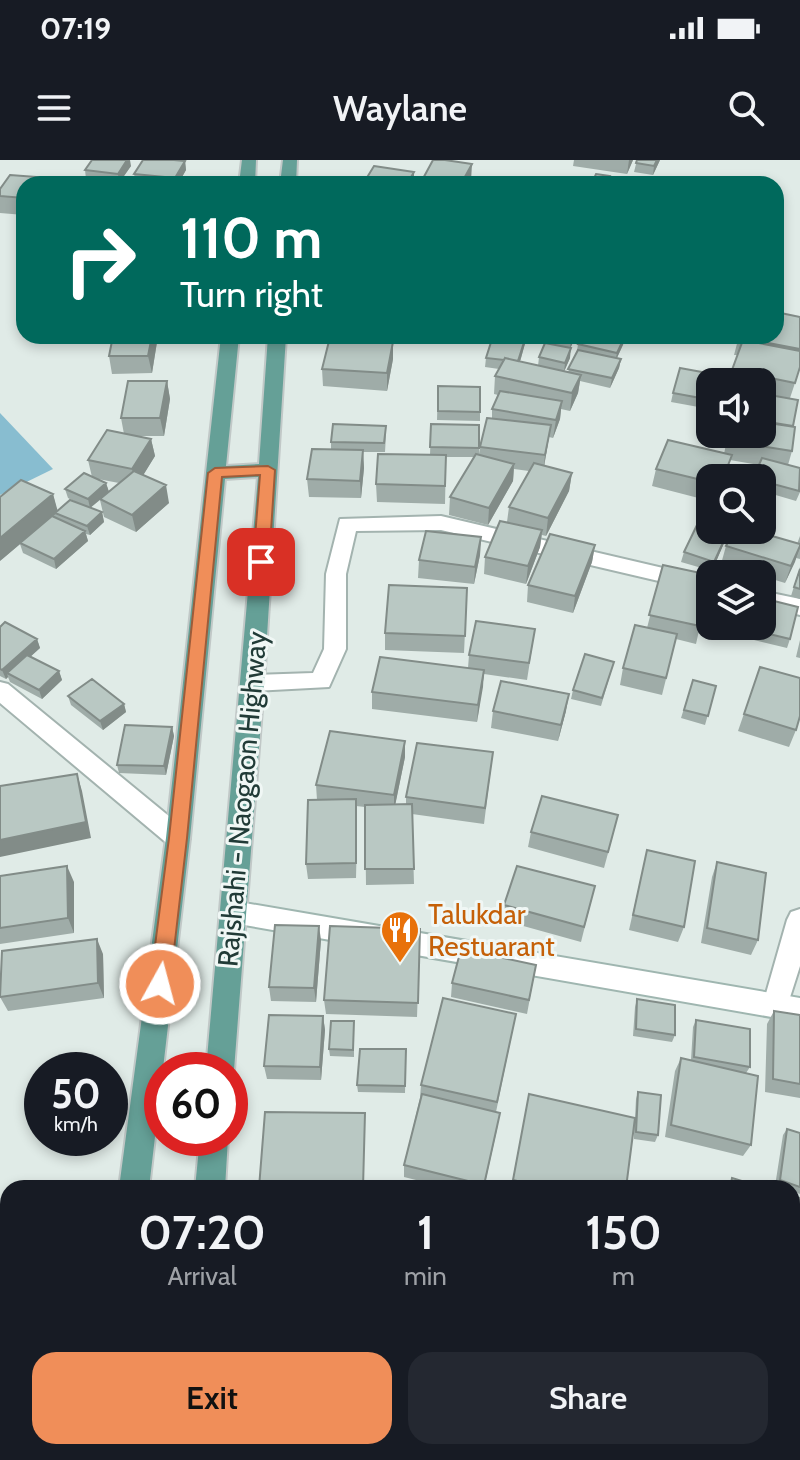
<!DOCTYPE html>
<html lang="en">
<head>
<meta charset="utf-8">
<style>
	:root { --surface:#171b24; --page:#242831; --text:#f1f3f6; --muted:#9ea1a6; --accent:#f08e59 }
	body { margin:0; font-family:Cabin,sans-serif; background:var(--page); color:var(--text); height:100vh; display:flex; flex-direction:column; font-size:30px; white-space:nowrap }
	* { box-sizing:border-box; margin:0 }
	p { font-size:26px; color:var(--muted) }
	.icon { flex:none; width:44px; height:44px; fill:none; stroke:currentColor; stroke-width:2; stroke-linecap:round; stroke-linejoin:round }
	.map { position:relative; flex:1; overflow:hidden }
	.details { position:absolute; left:0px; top:1020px; width:800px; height:280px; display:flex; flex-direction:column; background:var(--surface); border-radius:24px 24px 0 0; box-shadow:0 4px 12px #0003 }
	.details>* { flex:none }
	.hud { position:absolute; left:16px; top:16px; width:768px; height:168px; border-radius:24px; box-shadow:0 4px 12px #0003; background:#00695c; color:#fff; overflow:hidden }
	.fabs { position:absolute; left:696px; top:208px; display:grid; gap:16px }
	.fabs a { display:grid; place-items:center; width:80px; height:80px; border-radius:16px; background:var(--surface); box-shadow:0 4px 12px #0003; font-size:40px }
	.speed { position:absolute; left:24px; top:892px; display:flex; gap:16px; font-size:40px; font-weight:700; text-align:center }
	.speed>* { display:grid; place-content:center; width:104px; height:104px; border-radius:50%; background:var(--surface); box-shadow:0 4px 12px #0003; line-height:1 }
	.speed small { font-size:20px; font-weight:400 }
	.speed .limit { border:12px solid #d22; background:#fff; color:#111 }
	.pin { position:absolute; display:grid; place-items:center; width:68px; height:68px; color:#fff; margin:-34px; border-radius:16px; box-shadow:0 4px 12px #0006 }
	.me { position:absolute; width:88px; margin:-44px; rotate:7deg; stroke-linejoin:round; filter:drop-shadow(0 0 6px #0008) }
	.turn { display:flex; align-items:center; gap:28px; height:168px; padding:0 32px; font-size:36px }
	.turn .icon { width:104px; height:104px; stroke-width:2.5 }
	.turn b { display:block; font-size:56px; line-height:68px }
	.eta { display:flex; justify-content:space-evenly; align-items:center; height:136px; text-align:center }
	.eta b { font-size:48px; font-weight:600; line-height:56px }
	.cta { display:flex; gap:16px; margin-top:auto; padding:16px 32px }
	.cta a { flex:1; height:92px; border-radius:24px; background:var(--accent); color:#111; font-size:32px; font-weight:600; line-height:92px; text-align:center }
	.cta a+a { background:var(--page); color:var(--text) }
	.status { display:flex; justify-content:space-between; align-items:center; height:56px; padding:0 40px; background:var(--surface); direction:ltr }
	.status svg { height:22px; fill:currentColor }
	header { display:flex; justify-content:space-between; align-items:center; height:104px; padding:0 32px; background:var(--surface); font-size:36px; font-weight:600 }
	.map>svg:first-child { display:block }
	.water { fill:#88bdd0 }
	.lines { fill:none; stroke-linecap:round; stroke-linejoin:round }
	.street-casing { stroke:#a3b3af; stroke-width:4 }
	.secondary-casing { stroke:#9fb6b0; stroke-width:4 }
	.primary-casing { stroke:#c1c8c7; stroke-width:4 }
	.street { fill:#fff; fill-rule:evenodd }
	.secondary { fill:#fff; fill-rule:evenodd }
	.primary { fill:#65a097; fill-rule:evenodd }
	.wall { fill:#9faca8; fill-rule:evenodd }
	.shaded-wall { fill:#828c88 }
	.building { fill:#b9c8c3; stroke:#828c88; stroke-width:2 }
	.route { fill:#f08e59; stroke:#9c5c3a; stroke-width:2 }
	.labels { text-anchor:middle; stroke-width:6; stroke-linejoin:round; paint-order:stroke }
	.street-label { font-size:28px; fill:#213b37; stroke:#f0f7f5 }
	.food-label { font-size:28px; fill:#c56008; stroke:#f0f7f5; text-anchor:start }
</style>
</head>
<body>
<div class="status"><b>07:19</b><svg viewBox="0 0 49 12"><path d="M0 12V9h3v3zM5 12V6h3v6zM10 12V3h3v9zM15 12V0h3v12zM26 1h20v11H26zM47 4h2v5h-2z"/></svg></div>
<header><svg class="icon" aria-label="menu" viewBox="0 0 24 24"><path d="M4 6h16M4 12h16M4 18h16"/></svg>Waylane<svg class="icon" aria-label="search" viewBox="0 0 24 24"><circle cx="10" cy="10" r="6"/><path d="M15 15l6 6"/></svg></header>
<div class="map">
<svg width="800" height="1300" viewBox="0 0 800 1300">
	<rect width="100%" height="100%" fill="#e0ebe7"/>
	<!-- water -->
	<path class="water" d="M0,253l53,56 -53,26z"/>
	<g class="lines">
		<defs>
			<path id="street" d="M441,356l269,63v14l-269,-63 -85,1 -10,43v75l-17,38 -76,4 -8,-2 -3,-6 3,-6 8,-2 60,-2 11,-24 2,-75 14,-55z
				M762,431l38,8v16l-38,-10z
				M0,522l8,2 179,147 3,7 -3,7 -9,3 -9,-3 -169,-142z
				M800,749v57l-15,47 -9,3 -9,-3 -4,-9 24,-84 4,-8z"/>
			<path id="secondary" d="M233,741l567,97v24l-567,-99 -9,-3 -4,-8 4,-8z"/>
			<path id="primary" d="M242,0h14l-1,24h-16z
				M283,0h14l-1,24h-16z
				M221,176h18l-13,130 33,-2 9,-128h18l-22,347 -30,387 -4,9v-9h-24l52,-593 -33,2 -35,359 -41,350h-30l47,-350z
				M200,978h28l-3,50h-30z
				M83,1292h34l-1,8h-34z
				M169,1292h34l-1,8h-34z"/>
		</defs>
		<!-- street casing -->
		<use href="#street" class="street-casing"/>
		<!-- secondary casing -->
		<use href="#secondary" class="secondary-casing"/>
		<!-- primary casing -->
		<use href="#primary" class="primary-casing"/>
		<!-- street -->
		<use href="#street" class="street"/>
		<!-- secondary -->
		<use href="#secondary" class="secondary"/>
		<!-- primary -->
		<use href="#primary" class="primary"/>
	</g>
	<!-- wall -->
	<path class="wall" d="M574,0h59l-6,14 -54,-8z
		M637,0h23l-7,15 -19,-3z
		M185,1l1,9 -8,14 -42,-1 -2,-9z
		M131,6l-12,17 -33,-4 -1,-9z
		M24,24v31l-24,-2v-24z
		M800,157v51l-10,30 3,29 -1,24 -4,14 12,3v24l-4,9 -34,-10v-13l-3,-13 -29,-5 -5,18h-15v23l-58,-15 4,-17 68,-15 4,-20h34l2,-39h-2v-13h-49h16l9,-27h-4l5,-19z
		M493,176h34l-7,26 18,4 1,-9 12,-13 1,-8h24l-6,12v10l-6,13 4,1 9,-21 1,-7 49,-8 -10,22 4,1 -2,9 -9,20 -30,-7 -2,12 -8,18 -9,-2 -1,10 -7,19 -4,-1 -5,29 28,7 -3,18 -23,45 -4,-1 -2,12 -14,37 -42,-10 1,-17 22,-35 2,-15 20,-36 -15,-2 -1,12 -25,44 -39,-10 1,-18 24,-40h-28l-1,47 -68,-2 -1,-18 54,-29 1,-31 48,1v29l1,-7 12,-29v-9l6,-14 -4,-1 1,-18 4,-7 -14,-2 1,-9z
		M157,182l-5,31 -40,1 -3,-18z
		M393,199l-6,32 -64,-5 -1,-17z
		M167,221l3,18 -6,37h-27l14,3 4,17 -12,19 26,28 -33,29 -32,-15 -4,-17 -10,8 12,4 2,10 -14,13 -4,-1 2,7 -32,28 -33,-16 -3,-9 -20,17 53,-67 4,17 21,-8 -10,-5 -3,-9 27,-12 -4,-17 36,-26 -3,-16zM98,319l21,4 -10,9 -3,-9z
		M710,225l-6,23 -33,-6 2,-9z
		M438,226l42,26v9l-43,-1z
		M710,235v20l-5,-1z
		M386,275l-1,17h-22l1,16 -3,30 -52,-1 -2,-18 24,-30v-7z
		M727,374l-3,9 -12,28 -31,-9 3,-10z
		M800,376v23l-4,-1 -11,25 -23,-7v-2h-7l-34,-10 5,-18 71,-2z
		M481,377l-1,18 -6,29 -56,-6 1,-18z
		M595,385l-3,17 -19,51 -46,-11 1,-17z
		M663,405l37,61 -4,18 -20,-5 -14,56 -42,-10 3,-17 24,-40z
		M800,407v32l-9,-3z
		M467,428l-3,65 -79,-3v-17z
		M758,466l32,13 -3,9 -33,-8z
		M0,467l37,12 3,9 -10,9 29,14 3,9 -20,19 -32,-17 -2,-5 -2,2 -6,-3z
		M535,469l-8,51 -43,-6 -7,48 -105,-13v-17l96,-24 1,-13z
		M800,480v18l-4,-1z
		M614,502l-13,44 -30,-7 2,-9z
		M760,507l36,63 -7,17 -51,-16z
		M693,520l23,6 -11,39 -24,-7z
		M68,536l56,8 2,8 -23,18 -32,-25z
		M493,551h73l-8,30 -67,-13z
		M172,567l2,9 -8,39 -47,-2 -2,-8z
		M405,581v16l-10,48 11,-1v-7l87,-45 -9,72 -72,-10 2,70 -48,1 -1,-78 -9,-1v72l-48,1 -2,-15 11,-64 -1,-15z
		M614,671l-10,37 -76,-21 3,-15z
		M647,690l37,77 -6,15 -49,-12z
		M717,702l41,78 -7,15 -50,-12 11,-66z
		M0,716l74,6v51l-74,11z
		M595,726l-14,56 -79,-22 2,-15z
		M420,769l-3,88 -91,-3 -2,-14z
		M321,780l-5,62 -45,-1 -2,-14z
		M103,794l1,44 -96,13 -8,-14z
		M536,805l-9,49 -76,-17 1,-14z
		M637,839l38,36 -3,7 -39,-6 2,-29z
		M774,851l26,4v83l-35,-6 2,-68z
		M516,854l-20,98 2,13 -14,63h-36l-44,-11v-12l16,-67 1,-13z
		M323,856l2,14 -4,50 -54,-1 -3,-13z
		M696,860l54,47 -4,6 5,72 -8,11 -78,-19 10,-66 6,-13 10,2 2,-33z
		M354,861v36l-24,-1 -1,-7z
		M406,889l-1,44 -47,-1 -1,-7z
		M638,932l20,43 -3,7 -21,-3v-13l-8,62h-115l18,-94 106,24 1,-19z
		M787,969l13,4v61l-8,-3v-3h-11l-6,-2 8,-51z
		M792,1104h8v96h-8z
		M0,1162h8v77h-8z
		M394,1292h84l-1,4z
		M687,1292h60l1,8h-60z"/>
	<!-- shaded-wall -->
	<path class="shaded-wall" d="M127,0h3l1,6 -12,17 -1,-9z
		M629,0h4l-6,14z
		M657,0h3l-7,15 1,-9z
		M185,1l1,9 -8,14h-2l-1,-6z
		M472,4l-1,17 -1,3h-9z
		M414,12v12h-7z
		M152,176h4l1,6 -5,31 -4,-17z
		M526,176h1l-1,4 -9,32 1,-10z
		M573,176h3l-6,13 1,-9z
		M625,176h2l-12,26 2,-9z
		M393,182v17l-6,32v-18z
		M571,188l-1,10 -6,14 1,-9z
		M621,199l-2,9 -9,20 2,-10z
		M581,215l-3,18 -8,18 2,-18z
		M167,221l3,18 -6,37 -4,-18z
		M562,241l-2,18 -7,19 3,-18z
		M551,265l-8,48 2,-18z
		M151,279l4,17 -19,31 -4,-18z
		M363,290l1,18 -3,30 -1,-17z
		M514,304l-1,17 -25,44 1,-17z
		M572,313l-3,18 -23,45 2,-18z
		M106,323l3,9 -19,16 -2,-9z
		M166,325l3,18 -33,29 -4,-17z
		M53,334l5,18 -58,49v-23z
		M102,352l2,10 -14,13 -3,-9z
		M542,370l-2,17 -14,37 2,-18z
		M85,371l3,10 -32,28 -2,-10z
		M727,374l-3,9 -12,28 2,-9z
		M481,377l-1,18 -6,29 1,-17z
		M595,385l-3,17 -19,51 2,-17z
		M800,386l-5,16 -10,21 6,-17z
		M37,479l3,9 -30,27 -3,-2 1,4 -2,2 -4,-9z
		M484,510l-1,17 -6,35 1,-17z
		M59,511l3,9 -20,19 -3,-9z
		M569,534l-3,17 -8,30 3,-16z
		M124,544l2,8 -23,18 -3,-9z
		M172,567l2,9 -8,39 -2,-9z
		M405,581v16l-11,54v-16z
		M77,614l5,17 9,47 -91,19v-17z
		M356,639l1,16 -1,63z
		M67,706l7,16v51l-6,-15z
		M319,766l2,14 -5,62 -2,-14z
		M97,779l6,15 1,44 -6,-15z
		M323,856l2,14 -4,50 -1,-13z
		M0,1267l4,3 -4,25z"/>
	<!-- building -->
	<path class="building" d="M92,0h35l-9,14 -33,-4z
		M143,0h31l11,1 -10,17 -41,-4z
		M433,0h12l27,4 -11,20h-41z
		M637,0h20l-3,6 -18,-3z
		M374,6l40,6 -7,12h-44z
		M596,14l14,2 -3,8 -15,-1z
		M10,15l41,3 -4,6h-23v14l-24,-2v-7z
		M312,21l21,3h-23z
		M776,152l24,5v32l-62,-12 1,-1h37z
		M113,176h39l-4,20h-39z
		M493,176h33l-8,25 -13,-3 -1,2 -18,-2z
		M552,176h21l-2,4z
		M583,176h42l-8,17 -39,-9z
		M330,177l63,5 -6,31 -65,-4z
		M743,180l57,11v16l-5,16 -63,-13z
		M545,183l26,5 -6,15 -26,-6z
		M578,190l43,9 -9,19 -44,-9z
		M505,198l76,17 -9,18 -77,-17z
		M680,208l33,6 -7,25 -33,-6z
		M714,219l18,3h-19z
		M128,221h39l-7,37h-39z
		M438,226l42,1v25l-42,-1z
		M500,231l62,10 -6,19 -64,-11z
		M764,234l34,6 -5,26 -31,-5v-17z
		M487,258l64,7 -6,30 -65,-8z
		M762,262l33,5 -3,24 -64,-10 1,-7h33z
		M333,264l53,2 -2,17 -53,-1z
		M431,264l48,1v23l-49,-1z
		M107,270l44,9 -19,30 -44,-9z
		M668,280l64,15 -9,23h-13v4l-54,-13z
		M312,289l51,1 -3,31 -53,-2z
		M378,294l68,1 -1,31 -69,-2z
		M476,294l38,10 -25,44 -39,-11z
		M762,298l38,10 -1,23 -37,-10v-3h-9z
		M534,303l38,10 -24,45 -39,-11z
		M134,311l32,14 -34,30 -32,-16z
		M84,313l22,10 -18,16 -23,-10z
		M21,320l32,14 -53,44v-41z
		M70,340l32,12 -15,14 -32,-13z
		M52,356l33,15 -31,28 -34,-16z
		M500,361l42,9 -14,36 -43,-9z
		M697,365l13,4v1l17,4 -13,28 -30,-10z
		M734,370h17l49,14v2l-9,20 -65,-20z
		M426,371l55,6 -6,30 -56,-7z
		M550,374l45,11 -20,51 -47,-11z
		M663,405l47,10v8l-10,43 -51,-11z
		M800,409v20l-6,-2z
		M389,425l78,3 -2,48 -80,-3z
		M766,439l32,8 -8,32 -33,-8 1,-5h4v-14z
		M476,461l59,8 -6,34 -60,-8z
		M5,462l32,17 -35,31 -2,-1v-42z
		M635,465l42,9 -11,44 -43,-10z
		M585,494l29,8 -12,36 -29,-8z
		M27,495l32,16 -20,19 -32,-17z
		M380,497l104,13 -6,35 -106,-13z
		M760,507l40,11v38l-4,14 -52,-16z
		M92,519l32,25 -24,17 -32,-25z
		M693,520l23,6 -8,30 -24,-6z
		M501,521l68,13 -8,31 -68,-14z
		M125,565l47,2 -8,39 -47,-1z
		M330,571l75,10 -11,54 -78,-10z
		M417,583l76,9 -8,56 -79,-11z
		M77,614l9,48 -86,18v-54z
		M542,636l76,19 -10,37 -77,-20z
		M356,639v64l-50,1 2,-64z
		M412,644l2,65h-49v-64z
		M647,690l48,11 -11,66 -51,-12z
		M717,702l49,11 -8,67 -51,-12z
		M67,706l1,52 -68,10v-52z
		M517,706l78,20 -11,41 -80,-22z
		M275,765l44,1 -5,62 -45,-1z
		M330,766l90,3 -2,74 -94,-3z
		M97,779l1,44 -98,14 2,-46z
		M461,789l75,16 -7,35 -77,-17z
		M443,838l73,16 -19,88 -76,-17z
		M637,839l38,6v30l-39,-6z
		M774,851l26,4v69l-27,-5z
		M269,855l54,1 -3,51 -56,-1z
		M696,860l54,9v38l-56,-10z
		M331,861h23l-1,29 -24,-1z
		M360,889h46l-1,37 -48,-1z
		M681,898l77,18 -7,69 -80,-20z
		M638,932l23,3 -3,40 -22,-3z
		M422,934l78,19 -16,72 -80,-20z
		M529,934l106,24 -9,70h-79l-34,-8z
		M265,952l100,1 -2,75h-104z
		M787,969l13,4v54l-20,-7z
		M732,1018l33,10h-35z
		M792,1036l8,2 -6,53 -2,-1z
		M792,1104h8v88h-8z
		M0,1162h8v70h-8z
		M691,1292h56l1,8h-56z
		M643,1294l45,3v3h-45z
		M240,1295l153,1v4h-153z"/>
	<!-- route -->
	<path class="route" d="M268,306l7,4 -6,92 -8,5 -8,-5 7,-87 -38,2 -35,361 -17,146 -3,6 -7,3 -7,-3 -3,-6 19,-146 39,-365 7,-5z"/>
	<!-- icons -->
	<defs>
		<symbol id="restaurant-pin" viewBox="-11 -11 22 30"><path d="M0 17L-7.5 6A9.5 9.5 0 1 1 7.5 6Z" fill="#e8710a" stroke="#f0f7f5"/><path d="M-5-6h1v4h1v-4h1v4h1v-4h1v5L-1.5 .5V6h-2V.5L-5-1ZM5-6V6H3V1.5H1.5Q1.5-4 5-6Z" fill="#fff"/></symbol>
	</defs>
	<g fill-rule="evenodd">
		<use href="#restaurant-pin" x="378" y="748" width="44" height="60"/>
	</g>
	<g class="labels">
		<!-- street labels -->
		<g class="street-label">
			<text transform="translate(242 639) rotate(-85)" y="10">Rajshahi - Naogaon Highway</text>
		</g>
		<!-- food labels -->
		<g class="food-label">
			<text x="428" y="764">Talukdar<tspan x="428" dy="32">Restuarant</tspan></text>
		</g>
	</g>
</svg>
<div class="fabs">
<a><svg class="icon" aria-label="sound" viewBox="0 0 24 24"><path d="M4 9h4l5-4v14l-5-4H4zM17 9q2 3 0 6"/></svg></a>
<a><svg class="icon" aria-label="search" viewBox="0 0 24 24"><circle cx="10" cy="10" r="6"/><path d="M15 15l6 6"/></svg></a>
<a><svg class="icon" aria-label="layers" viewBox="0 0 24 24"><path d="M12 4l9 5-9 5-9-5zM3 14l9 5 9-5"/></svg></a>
</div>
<div class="speed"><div>50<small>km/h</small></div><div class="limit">60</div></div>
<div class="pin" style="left:261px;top:402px;background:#d93025"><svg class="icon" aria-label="arrive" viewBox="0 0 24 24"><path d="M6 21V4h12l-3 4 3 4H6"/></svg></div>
<svg class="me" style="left:160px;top:824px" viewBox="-20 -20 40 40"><circle r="17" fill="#f08e59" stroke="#fff" stroke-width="3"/><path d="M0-11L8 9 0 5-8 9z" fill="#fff"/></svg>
<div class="hud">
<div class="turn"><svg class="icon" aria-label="right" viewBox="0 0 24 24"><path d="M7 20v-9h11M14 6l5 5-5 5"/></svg><div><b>110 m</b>Turn right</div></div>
</div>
<section class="details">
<div class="eta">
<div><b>07:20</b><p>Arrival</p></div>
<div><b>1</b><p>min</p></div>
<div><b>150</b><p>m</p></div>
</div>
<div class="cta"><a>Exit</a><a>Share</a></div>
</section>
</div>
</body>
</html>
